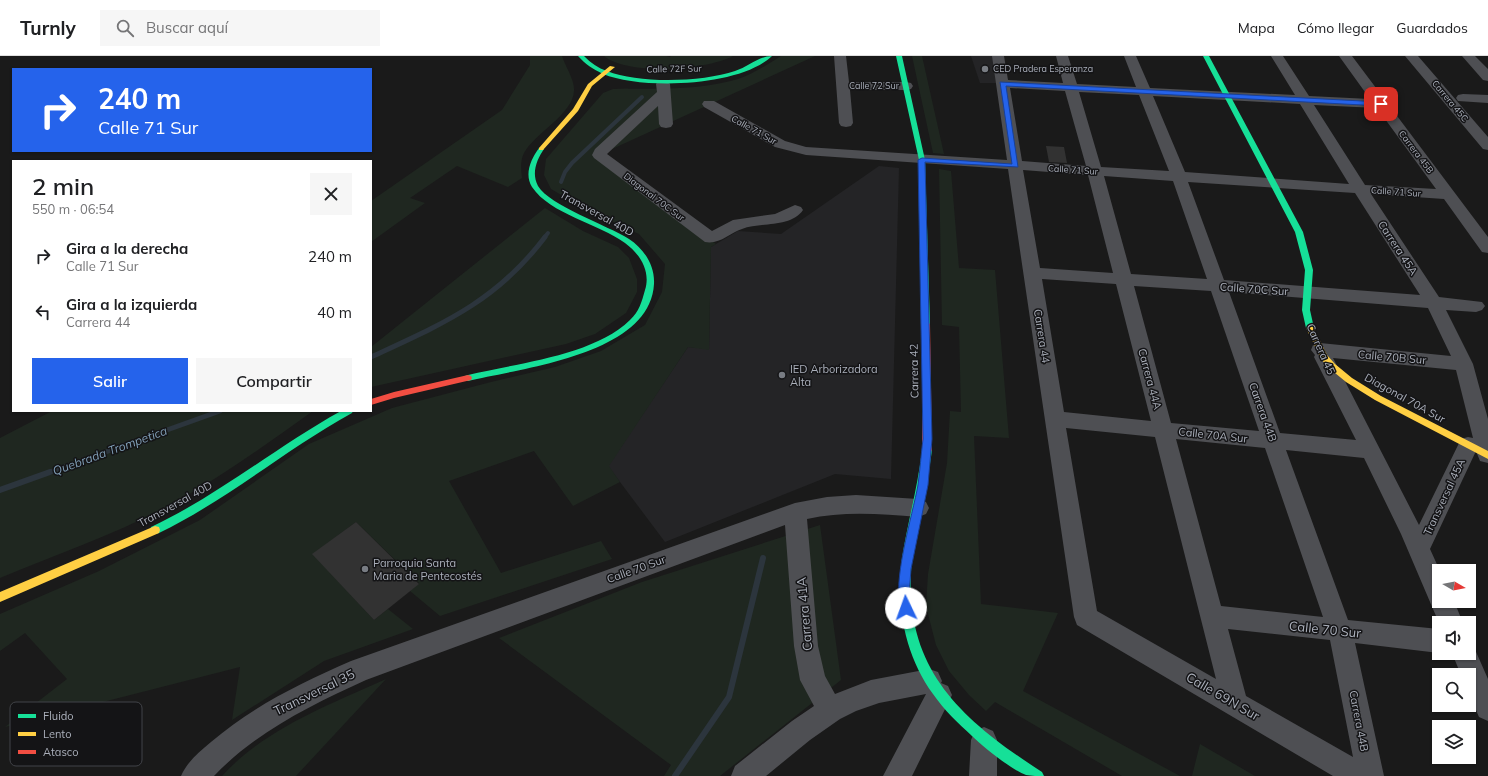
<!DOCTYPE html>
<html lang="es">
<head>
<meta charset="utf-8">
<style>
	:root { --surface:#fff; --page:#f6f6f6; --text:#202124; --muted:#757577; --line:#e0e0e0; --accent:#2563eb }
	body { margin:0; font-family:Mulish,sans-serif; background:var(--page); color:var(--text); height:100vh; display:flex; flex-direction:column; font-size:15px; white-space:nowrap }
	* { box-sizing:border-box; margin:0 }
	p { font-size:13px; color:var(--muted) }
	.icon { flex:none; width:22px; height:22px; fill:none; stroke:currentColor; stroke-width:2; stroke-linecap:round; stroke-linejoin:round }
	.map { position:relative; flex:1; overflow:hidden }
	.panel { position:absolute; left:12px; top:104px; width:360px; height:252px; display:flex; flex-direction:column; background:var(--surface); border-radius:0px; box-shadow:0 1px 3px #0004 }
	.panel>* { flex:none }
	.top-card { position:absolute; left:12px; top:12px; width:360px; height:84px; border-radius:0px; box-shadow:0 1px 3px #0004; background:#2563eb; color:#fff; overflow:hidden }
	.needle { width:26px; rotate:99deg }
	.controls { position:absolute; left:1432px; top:508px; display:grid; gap:8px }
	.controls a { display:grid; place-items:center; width:44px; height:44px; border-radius:0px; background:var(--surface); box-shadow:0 1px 3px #0004; font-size:20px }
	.pin { position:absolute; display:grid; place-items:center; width:34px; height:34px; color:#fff; margin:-17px; border-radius:8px; box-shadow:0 2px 6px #0006 }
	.me { position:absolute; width:44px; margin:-22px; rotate:357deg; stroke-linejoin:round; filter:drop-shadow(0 0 3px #0008) }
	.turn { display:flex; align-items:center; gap:14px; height:84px; padding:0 20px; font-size:18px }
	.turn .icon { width:52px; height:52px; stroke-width:2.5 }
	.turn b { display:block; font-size:28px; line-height:34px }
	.round { display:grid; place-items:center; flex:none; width:42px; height:42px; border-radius:0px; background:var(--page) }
	.headline { display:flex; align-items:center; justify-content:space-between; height:68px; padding:0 20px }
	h1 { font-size:24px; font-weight:600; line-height:30px }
	.primary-button { display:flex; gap:8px; margin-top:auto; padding:8px 20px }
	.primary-button a { flex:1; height:46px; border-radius:0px; background:var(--accent); color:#fff; font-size:16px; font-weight:600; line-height:46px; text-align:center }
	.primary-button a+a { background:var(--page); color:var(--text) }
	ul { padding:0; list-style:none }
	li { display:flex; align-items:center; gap:12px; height:56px; padding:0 20px }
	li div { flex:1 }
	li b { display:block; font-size:15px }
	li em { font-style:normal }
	header { display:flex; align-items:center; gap:24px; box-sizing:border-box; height:56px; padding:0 20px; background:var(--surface); border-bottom:1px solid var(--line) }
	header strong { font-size:19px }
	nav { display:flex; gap:22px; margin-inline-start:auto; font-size:14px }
	.search { width:280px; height:36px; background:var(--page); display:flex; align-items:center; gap:10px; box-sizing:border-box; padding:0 14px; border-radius:0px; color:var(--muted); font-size:15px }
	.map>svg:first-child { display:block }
	.built { fill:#242426 }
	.green { fill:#1f2720 }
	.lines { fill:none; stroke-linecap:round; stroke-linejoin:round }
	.stream-far2 { stroke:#2c353d; stroke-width:4 }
	.stream-far1 { stroke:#2c353d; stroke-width:5 }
	.stream { stroke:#2c353d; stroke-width:6 }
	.building { fill:#323232 }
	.street { fill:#4e4f53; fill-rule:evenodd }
	.fast { fill:#16e098; fill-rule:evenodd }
	.slow { fill:#ffcf43; fill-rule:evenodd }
	.jam { fill:#f24e42; fill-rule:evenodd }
	.route { fill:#2563eb; stroke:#184099 }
	.poi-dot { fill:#787c83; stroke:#141416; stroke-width:1.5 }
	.labels { text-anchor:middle; stroke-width:3; stroke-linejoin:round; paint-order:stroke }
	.far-street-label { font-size:9px; fill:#abb0bb; stroke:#141416 }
	.far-poi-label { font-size:9px; fill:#abb0bb; stroke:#141416; text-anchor:start }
	.street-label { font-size:11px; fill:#abb0bb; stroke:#141416 }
	.poi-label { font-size:11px; fill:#abb0bb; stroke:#141416; text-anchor:start }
	.water-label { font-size:12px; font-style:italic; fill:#819fb7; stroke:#141416 }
	.near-street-label { font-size:13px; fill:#abb0bb; stroke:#141416 }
	.key { fill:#141416; stroke:#414348; stroke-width:1 }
	.key-label { font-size:11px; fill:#abb0bb }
</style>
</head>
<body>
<header>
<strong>Turnly</strong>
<div class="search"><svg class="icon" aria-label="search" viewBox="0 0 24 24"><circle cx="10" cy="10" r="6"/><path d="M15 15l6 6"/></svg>Buscar aquí</div>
<nav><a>Mapa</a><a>Cómo llegar</a><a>Guardados</a></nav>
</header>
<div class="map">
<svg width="1488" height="720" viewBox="0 0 1488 720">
	<rect width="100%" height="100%" fill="#1a1a1a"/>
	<!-- built -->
	<path class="built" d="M971,0h22l3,27h-16z
		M879,110l20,2 -8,311 -56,-5 -170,68 -57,-76 80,-119 21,2 2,-102 27,-16 43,3z"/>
	<!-- green -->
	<path class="green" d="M530,0h32c3,10 13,24 12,35 -1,23 -40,43 -50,62 -4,8 -3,17 -2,25l-14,9 -51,-21 -47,32 15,5 -54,39v-41l131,-91 28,-45z
		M604,0h62l4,1 1,-1h62c-26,14 -105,20 -129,0z
		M781,0h34l-216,99 117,89 -5,3 -2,103 -21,-3 -79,119 11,16 -47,24 -39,-55 -85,30 52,92 100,-32 11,18 -172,57 -30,-25 9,-8 -63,-61 -43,32 61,66 14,-11 25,20 -89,32 -92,59 8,-53 -235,60 62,-48 -42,-46 -25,18v-37l99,-43 101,-51 109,-76 83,-36 99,-26 64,-15 46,-16 44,-26 17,-33 3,-28 -26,-30 -50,-23 -38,-22 -7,-14 2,-16 57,-66 10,-4c41,-1 85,2 125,-10 15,-5 29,-14 43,-23z
		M912,0h10l22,98 -11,-1z
		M939,113l12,2 8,97 36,2 14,168 -35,-2 7,168 77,9 -35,78 157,85h-58l-127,-74 -9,9 -17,-16 -20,-24 -13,-26 -10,-39 2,-32 19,-111 3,-52 11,1 -2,-85 -17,-2z
		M545,152l38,23 35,16 11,11 8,21v13l-11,21 -31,21 -29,10 -195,43v-40z
		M52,355h261c-44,31 -87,63 -134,89 -57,32 -119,53 -179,78v-140z
		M820,469l21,155 -121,96h-56l7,-11 -172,-127 143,-56z
		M386,623l-90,97h-74c44,-48 107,-71 164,-97z
		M1200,688l55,32h-63z"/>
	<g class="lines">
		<!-- stream-far2 -->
		<path class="stream-far2" d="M561,126l4,-10 7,-9 70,-66
			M544,182l4,-5"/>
		<!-- stream-far1 -->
		<path class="stream-far1" d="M371,301c71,-33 125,-55 174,-120
			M47,417l173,-62"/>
		<!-- stream -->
		<path class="stream" d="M0,434l50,-18
			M675,720l54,-79 34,-139"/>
	</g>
	<!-- building -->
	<path class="building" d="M1046,90l18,1 3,16 -18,-1z
		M356,466l63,62 -45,36 -62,-66z"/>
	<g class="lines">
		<!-- street -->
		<path class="street" d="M834,0h12l3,26h57l5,1 2,3 -2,3 -5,1h-56l3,33 -2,3 -5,1 -5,-1 -2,-3z
			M992,0h12l4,24 55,3 -7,-27h12l9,28 59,3 -12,-31h12l14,32 145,7 -24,-39h12l26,40 61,3 -31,-43h13l136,181v16l-6,-1 -38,-53 -73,-5 68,103 43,5 3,4 -3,4 -6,2 -30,-2 27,54 15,55v44l-8,-2 -4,-10 -46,98 10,22h-1v30h15l9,22h-24l-38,-89 -37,-76 -78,-8 62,170 91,9v24l-84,-10 29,133h-51l-256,-151 -3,-8 -66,-448 -202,-14 -31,-8 -71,-40 -2,-3 2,-3h10l71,40 21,6 201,13zM1010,32l55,3 21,75 -64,-5zM1079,36l60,3 30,76 -68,-4zM1153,40l147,8 49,80 -164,-12zM1314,49l63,3 59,81 -71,-4zM1023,114l65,5 25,98 -73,-5zM1104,120l69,5 34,98 -76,-5zM1188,126l167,11 65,102 -196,-15zM1042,223l74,5 35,137 -87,-9zM1134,230l77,5 48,140 -88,-8zM1229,236l199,16 23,48 -131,-13 -7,2 -2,5 4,5 -1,2 42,83 -76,-7zM1333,302l123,12 17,68 -5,-1 -7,2 -42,86zM1066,372l89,9 61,242 -119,-68zM1176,383l89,9 58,169 -102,-11zM1228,573l102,11 23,117 -107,-61z
			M1405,0h13l70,81v13l-5,-1z
			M1462,0h13l13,13v12l-5,-1z
			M663,24l5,1 2,3 3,40 -2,3 -5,1 -5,-1 -2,-3 -1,-18 -51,48 105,77 21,-11 42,-6 20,-9 6,2 2,3c-12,18 -43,12 -61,19 -12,4 -23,16 -37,13l-111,-84 -2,-3 3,-6 62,-57 -1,-8 2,-3z
			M1463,38l25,1v8l-30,-2 -2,-3 2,-3z
			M856,439l62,4 8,3 3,6 -3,6 -8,3c-37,-3 -75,-6 -111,2l11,127 7,30 10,18 36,-14 58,-11 9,3 4,9 -1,2 7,3 4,9 -40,81h-29l43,-82 -47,9 -23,8 -16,8 -30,21 -44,36h-35l4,-10 57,-45 22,-15 -14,-26 -6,-34 -9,-121 -419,155c-55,25 -110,52 -152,96h-33c6,-14 18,-24 30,-34 42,-36 90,-59 140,-81l444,-158 32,-6z
			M1469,587l4,2 15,34v42l-9,-4 -10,-23v-19h-8l-9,-22h17z
			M984,671l9,4 4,9v36h-28l2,-36 4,-9z"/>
		<!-- fast -->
		<path class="fast" d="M578,0h6c7,7 14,12 23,15 32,13 96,11 128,0 13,-4 24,-15 37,-15 -32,31 -130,34 -169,18 -10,-5 -18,-10 -25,-18z
			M896,0h6l23,104 5,164 -4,3 -4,-3 -3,-164z
			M1203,0h6l94,176 10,38 -3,40 4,18 -1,2h-6l-1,-2 -4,-18 3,-40 -10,-38z
			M541,91l3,2c-7,10 -13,24 -6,37 12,20 69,39 91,53 15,10 26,26 25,45 -4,71 -133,84 -186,97l-3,-1 -1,-2 1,-2 3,-1c49,-12 125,-19 162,-55 9,-8 12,-19 15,-30 6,-19 -5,-36 -20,-47 -26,-19 -75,-29 -93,-56 -8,-13 -1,-28 7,-39z
			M341,355h12l-1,2c-67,37 -125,87 -193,120l-4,1 -4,-1 -1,-3 1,-3c68,-32 125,-80 190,-116z
			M927,390l3,1 2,3 -2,14c-5,32 -14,63 -18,95 -11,108 47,159 130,213l2,4c-5,0 -13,0 -18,-1 -14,-5 -43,-28 -54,-39 -14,-13 -28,-26 -39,-42 -28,-38 -38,-90 -31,-136 6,-37 16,-72 20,-108l2,-3z"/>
		<!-- slow -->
		<path class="slow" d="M610,10l5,1 -23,19 -14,25 -35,39h-4v-2l34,-39 15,-25z
			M1310,269l4,3 13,27 8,9 17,14 29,18 107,55v8l-113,-59 -29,-18 -17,-14 -8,-9 -15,-31z
			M155,470l4,1 1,3 -1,3 -159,69v-10z"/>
		<!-- jam -->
		<path class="jam" d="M926,265l4,3 2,126 -2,3h-6l-2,-3v-126z
			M468,319l3,1 1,2 -1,2 -77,18 -23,7v-6l23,-7z"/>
	</g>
	<!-- route -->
	<path class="route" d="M1000,26l381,20 3,2 -3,2 -375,-20 12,81 -93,-5 7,277 -4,46 -17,84 -2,26 2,13 -2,4 -3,1 -4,-1c-12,-25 11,-98 16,-127 2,-15 3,-30 5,-46l-5,-279 4,-2 90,6z"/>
	<!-- markers -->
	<g class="poi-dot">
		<circle cx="985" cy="13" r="4"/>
		<circle cx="782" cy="319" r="4"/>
		<circle cx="365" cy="513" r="4"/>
	</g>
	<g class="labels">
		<!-- far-street labels -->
		<g class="far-street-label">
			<text transform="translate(674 13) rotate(-1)" y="3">Calle 72F Sur</text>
			<text x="874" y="33">Calle 72 Sur</text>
			<text transform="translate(1450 45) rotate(50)" y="3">Carrera 45C</text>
			<text transform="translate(754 74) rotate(29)" y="3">Calle 71 Sur</text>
			<text transform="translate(1416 96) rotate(53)" y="3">Carrera 45B</text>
			<text transform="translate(1073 114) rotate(4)" y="3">Calle 71 Sur</text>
			<text transform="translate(1396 136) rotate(4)" y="3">Calle 71 Sur</text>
			<text transform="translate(654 141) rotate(37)" y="3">Diagonal 70C Sur</text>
		</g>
		<!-- far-poi labels -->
		<g class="far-poi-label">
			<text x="993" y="16">CED Pradera Esperanza</text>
		</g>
		<!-- street labels -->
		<g class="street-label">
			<text transform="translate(597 157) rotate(29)" y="4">Transversal 40D</text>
			<text transform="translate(1398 192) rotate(57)" y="4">Carrera 45A</text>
			<text transform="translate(1254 233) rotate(4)" y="4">Calle 70C Sur</text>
			<text transform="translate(1042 280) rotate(81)" y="4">Carrera 44</text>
			<text transform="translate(1321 293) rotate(66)" y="4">Carrera 45</text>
			<text transform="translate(1392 301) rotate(5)" y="4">Calle 70B Sur</text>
			<text transform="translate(914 315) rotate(-91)" y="4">Carrera 42</text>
			<text transform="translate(1150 323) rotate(75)" y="4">Carrera 44A</text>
			<text transform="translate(1405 342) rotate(29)" y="4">Diagonal 70A Sur</text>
			<text transform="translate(1263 356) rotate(70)" y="4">Carrera 44B</text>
			<text transform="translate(1213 379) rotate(6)" y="4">Calle 70A Sur</text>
			<text transform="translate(1444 441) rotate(-65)" y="4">Transversal 45A</text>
			<text transform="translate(175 448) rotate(-29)" y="4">Transversal 40D</text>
			<text transform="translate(636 513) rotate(-20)" y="4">Calle 70 Sur</text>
			<text transform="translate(1359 665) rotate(79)" y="4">Carrera 44B</text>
		</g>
		<!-- poi labels -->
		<g class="poi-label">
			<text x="790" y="317">IED Arborizadora<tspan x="790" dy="13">Alta</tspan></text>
			<text x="373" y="511">Parroquia Santa<tspan x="373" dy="13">Maria de Pentecostés</tspan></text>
		</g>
		<!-- water labels -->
		<g class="water-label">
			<text transform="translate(110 395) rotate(-20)" y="4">Quebrada Trompetica</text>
		</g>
		<!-- near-street labels -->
		<g class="near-street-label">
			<text transform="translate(804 558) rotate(-95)" y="5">Carrera 41A</text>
			<text transform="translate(1325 573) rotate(6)" y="5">Calle 70 Sur</text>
			<text transform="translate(314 636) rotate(-26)" y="5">Transversal 35</text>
			<text transform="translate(1223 640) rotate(30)" y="5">Calle 69N Sur</text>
		</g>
	</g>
	<!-- legend -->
	<rect x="10" y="646" width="132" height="64" rx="6" class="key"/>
	<rect x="18" y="658" width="18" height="4" fill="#16e098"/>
	<rect x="18" y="676" width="18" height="4" fill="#ffcf43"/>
	<rect x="18" y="694" width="18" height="4" fill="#f24e42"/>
	<g class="key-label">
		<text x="43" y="664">Fluido</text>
		<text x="43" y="682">Lento</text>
		<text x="43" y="700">Atasco</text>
	</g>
</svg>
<div class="controls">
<a><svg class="needle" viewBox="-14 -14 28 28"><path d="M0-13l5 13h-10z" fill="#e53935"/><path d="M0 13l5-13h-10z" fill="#757577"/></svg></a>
<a><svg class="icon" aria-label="sound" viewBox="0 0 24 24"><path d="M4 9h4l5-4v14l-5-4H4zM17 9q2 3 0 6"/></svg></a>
<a><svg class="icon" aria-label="search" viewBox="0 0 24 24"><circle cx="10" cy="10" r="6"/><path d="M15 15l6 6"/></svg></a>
<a><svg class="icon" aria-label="layers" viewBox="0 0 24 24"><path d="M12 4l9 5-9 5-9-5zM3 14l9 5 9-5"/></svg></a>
</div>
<div class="pin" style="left:1381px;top:48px;background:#d93025"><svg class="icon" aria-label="arrive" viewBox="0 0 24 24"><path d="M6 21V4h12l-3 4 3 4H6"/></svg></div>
<svg class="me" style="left:906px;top:552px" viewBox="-20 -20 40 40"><circle r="19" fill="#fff"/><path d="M0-13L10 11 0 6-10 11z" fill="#2563eb"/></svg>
<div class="top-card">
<div class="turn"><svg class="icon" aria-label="right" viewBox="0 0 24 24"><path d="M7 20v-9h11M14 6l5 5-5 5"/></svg><div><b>240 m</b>Calle 71 Sur</div></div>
</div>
<section class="panel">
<div class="headline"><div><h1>2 min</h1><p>550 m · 06:54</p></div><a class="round"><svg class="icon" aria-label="close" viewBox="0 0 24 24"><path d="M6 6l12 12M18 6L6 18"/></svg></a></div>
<ul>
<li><svg class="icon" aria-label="right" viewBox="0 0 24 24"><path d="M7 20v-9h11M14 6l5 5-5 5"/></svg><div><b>Gira a la derecha</b><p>Calle 71 Sur</p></div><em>240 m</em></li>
<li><svg class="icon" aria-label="left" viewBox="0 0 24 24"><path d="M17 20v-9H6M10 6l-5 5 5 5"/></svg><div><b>Gira a la izquierda</b><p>Carrera 44</p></div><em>40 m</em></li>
</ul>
<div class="primary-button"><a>Salir</a><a>Compartir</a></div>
</section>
</div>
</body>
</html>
